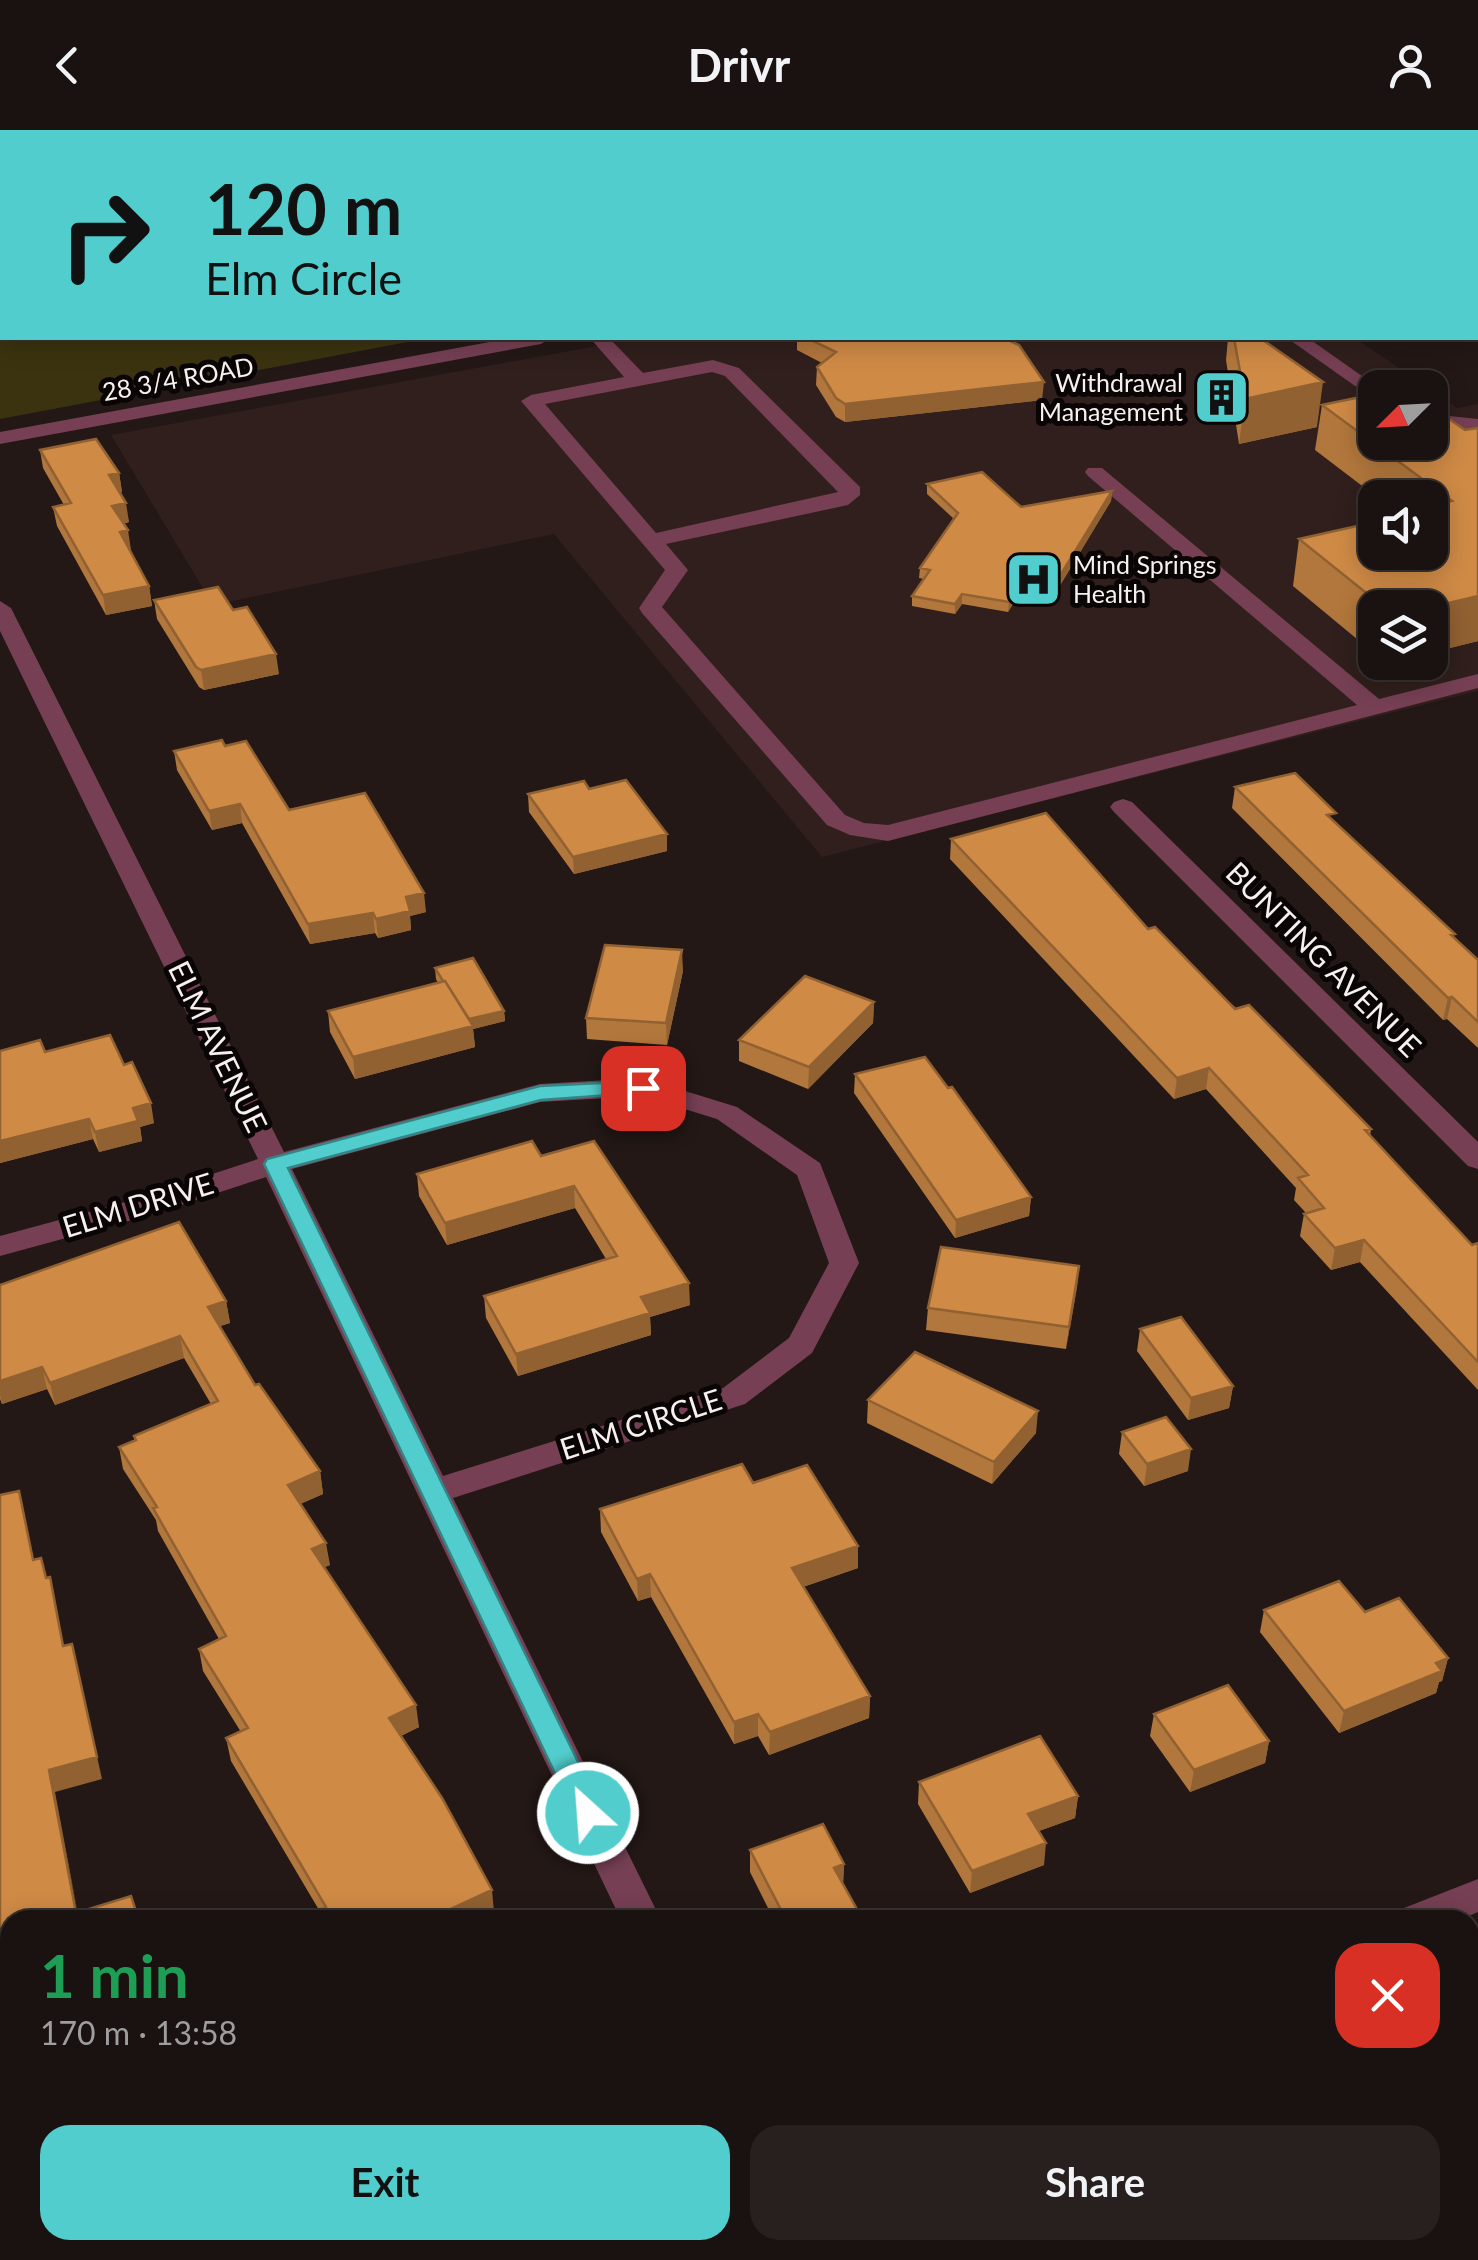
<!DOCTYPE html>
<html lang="en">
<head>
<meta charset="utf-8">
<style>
	:root { --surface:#1a1210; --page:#27201e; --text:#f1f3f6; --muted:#9f9e9f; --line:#383230; --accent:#52cdcd }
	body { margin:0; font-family:Lato,sans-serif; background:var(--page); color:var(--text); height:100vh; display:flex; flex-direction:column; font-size:38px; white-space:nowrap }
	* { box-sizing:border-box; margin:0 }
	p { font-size:32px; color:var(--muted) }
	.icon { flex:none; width:55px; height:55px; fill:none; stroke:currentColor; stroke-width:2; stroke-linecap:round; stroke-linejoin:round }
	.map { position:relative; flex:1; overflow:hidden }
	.details { position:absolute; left:0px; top:1780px; width:1480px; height:350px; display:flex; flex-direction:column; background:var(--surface); border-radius:30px 30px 0 0; box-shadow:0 5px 25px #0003,0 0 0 2px var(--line) }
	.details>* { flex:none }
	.guide { position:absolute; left:0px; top:0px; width:1480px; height:210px; box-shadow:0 5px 25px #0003,0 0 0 2px var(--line); background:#52cdcd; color:#111; overflow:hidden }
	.needle { width:65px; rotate:246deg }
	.controls { position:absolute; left:1358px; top:240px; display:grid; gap:20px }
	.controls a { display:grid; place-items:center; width:90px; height:90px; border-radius:20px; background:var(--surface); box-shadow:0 5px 25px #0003,0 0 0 2px var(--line); font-size:50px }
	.pin { position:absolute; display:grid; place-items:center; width:85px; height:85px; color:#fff; margin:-42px; border-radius:20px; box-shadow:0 5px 15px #0006 }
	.me { position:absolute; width:110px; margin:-55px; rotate:334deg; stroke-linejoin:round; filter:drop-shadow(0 0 8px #0008) }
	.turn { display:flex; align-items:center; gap:35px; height:210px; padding:0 40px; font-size:45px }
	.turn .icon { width:130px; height:130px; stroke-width:2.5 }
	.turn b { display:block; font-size:70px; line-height:85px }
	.round { display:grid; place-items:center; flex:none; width:105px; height:105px; border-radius:30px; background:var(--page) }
	.headline { display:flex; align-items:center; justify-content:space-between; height:170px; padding:0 40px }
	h1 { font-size:60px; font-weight:700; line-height:75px; color:#1e9e55 }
	.button { display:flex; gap:20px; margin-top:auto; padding:20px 40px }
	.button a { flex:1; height:115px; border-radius:30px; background:var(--accent); color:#111; font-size:40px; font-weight:700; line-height:115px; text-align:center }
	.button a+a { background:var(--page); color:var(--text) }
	header { display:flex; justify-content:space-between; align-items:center; height:130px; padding:0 40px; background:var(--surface); font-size:45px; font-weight:700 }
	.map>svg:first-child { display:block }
	.built { fill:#301f1c; fill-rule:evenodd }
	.green { fill:#3b330f }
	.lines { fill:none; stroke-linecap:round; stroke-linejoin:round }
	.minor { fill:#763f54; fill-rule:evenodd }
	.wall { fill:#b2773c }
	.shaded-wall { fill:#916131 }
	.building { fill:#cf8a46; stroke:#916131; stroke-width:2.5 }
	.route { fill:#52cdcd; stroke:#358585; stroke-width:2.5 }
	.labels { text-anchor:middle; stroke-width:10; stroke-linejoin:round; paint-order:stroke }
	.far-street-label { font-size:25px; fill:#f8f0ef; stroke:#090505 }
	.far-poi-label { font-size:25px; fill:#f8f0ef; stroke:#090505; text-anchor:end }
	.street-label { font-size:30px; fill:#f8f0ef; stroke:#090505 }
</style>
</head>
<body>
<header><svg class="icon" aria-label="back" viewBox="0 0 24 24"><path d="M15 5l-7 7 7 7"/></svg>Drivr<svg class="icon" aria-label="person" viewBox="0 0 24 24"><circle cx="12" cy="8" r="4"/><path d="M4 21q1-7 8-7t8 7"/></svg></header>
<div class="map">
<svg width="1478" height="2130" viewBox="0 0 1478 2130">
	<rect width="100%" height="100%" fill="#231816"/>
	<!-- built -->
	<path class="built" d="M640,208h715l72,49 -52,1v54h55v-53l27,19 21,-4v287l-656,166 -268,-323 -341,71 -102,-170zM1375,368h55v54h-55zM1375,478h55v54h-55z"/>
	<!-- green -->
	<path class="green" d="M0,0h677l3,2h-678v206h427l-429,81z"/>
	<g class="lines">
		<!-- minor -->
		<path class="minor" d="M1168,0h19l1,2h-19z
			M512,208h39l-10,6 -541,100v-12z
			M590,208h19l34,35 70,-13 26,8 121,119v8l-12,10 -182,39 22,26 -26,37 183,208 19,8 24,2 469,-120 -269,-229 -3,-4 3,-4h14l277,231 99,-25v14l-590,153 -38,-6 -23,-10 -185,-212 -3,-5 26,-38 -144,-169 10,-6 93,-18zM712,242l13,4 113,116 -182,41 -111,-129z
			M1287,208h21l71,50h-4v12z
			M1430,284l48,5v12l-48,-5z
			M0,471l11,7 273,544 256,-68 103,-6 94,29 83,56 39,100 -47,90 -67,51 -292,94 208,422h-40l-355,-743 -112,37 -154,42v-20l133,-36 125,-41 -258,-528zM642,966l75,23 80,56 32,88 -40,75 -66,50 -280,88 -151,-307 248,-67z
			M1123,669l9,3 346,340v27l-10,-3 -354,-354 -4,-5 4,-5z
			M1478,1749v33l-18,8h-62l6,-12z
			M584,2120h63l-5,10h-63z
			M778,2120h44l5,10h-44z"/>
	</g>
	<!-- wall -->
	<path class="wall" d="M691,0h77v2h-74z
		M797,208h207l38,62 -197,22 -9,-5 -20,-32 1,-18 5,-4 -25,-13z
		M1228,208h32l57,89 -78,17 -13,-84z
		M1322,275l143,25 13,-2v213l-48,12v-45h-55v46l-82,-68 6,-47 131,13v-54h-52l-63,-48z
		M40,320l79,23 3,19 -2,1 9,29 -6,2 7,26 19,36 3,20 -46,9 -49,-89 -4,-19 11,-2 -21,-37z
		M927,354l94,23 91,-16 -1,10 -61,101 -32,-6 -10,16 -46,-8 -7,10 -43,-8v-10l12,-17 -5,-1 1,-10 34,-49 -27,-25z
		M154,470l79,10 46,64 -75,16 -5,-3 -42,-68z
		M174,621l115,59 137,102 -16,4 1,14 -33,8 -3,-5 -65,11 -68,-121 -30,7 -35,-60z
		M1235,657l100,35 143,138v88l-31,-29 -4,1 -211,-212z
		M589,659l78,45v17l-93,23 -45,-62 -1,-18z
		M951,709l197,90 223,200 -1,7 102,109 6,-2v147l-118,-128 -29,8 -31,-34 4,-22 2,-1 -12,-13 2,-12 -90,-99 -32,10 -224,-240z
		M435,838l69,43 1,10 -32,8 2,18 -120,32 -25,-47 -2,-21 110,-28 -2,-4z
		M683,841l-16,74 -80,-6 -1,-21z
		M874,872l-1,21 -65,66 -69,-28v-21z
		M0,921l45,1 79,13 30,58 -14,4 2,14 -43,11 -6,-13 -93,24z
		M855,944l93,14 83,109 -2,19 -74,22 -101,-145z
		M594,1011l96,164 -40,12 1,18 -133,41 -32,-58 -2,-22 122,-37 -31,-51 -128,37 -28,-49 -2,-22 124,-18z
		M1079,1136l-13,83 -140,-19 2,-22z
		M0,1155l226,16 4,22 -11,3 36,59 65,86 3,23 -23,10 30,61 -6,2 95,160 -18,9 93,176 -16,8h-167l-1,-5 9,-5 -88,-149 -5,-23 15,-6 -38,-61 -4,-22 20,-10 -61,-108 -2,-11 -33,-51 -4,-22 15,-7v-4l77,-32 -27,-46 -129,47 -8,-16 -45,15 -2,-5z
		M1140,1199l93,57 -4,22 -41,12 -51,-69z
		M868,1270l168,33 -44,51 -125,-61z
		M1122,1302l66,39 -44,15 -25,-32z
		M753,1353l105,85 -55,19 67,109 -1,22 -100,37 -11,-19 -24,8 -83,-147 -13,4 -37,-69 -1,-23z
		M1264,1480l101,2 83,46 -6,23 -3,1 -3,11 -97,40 -79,-101z
		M1154,1584l115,27 -4,22 -75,29 -40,-56z
		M919,1652l159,14 -3,22 -36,13 5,34 -74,28 -52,-89z
		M750,1720l94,14 -1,20 20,36h-89l-24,-48z
		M1031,2120h335l-2,1 4,9h-70l-5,-7z"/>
	<!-- shaded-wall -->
	<path class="shaded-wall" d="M706,0h62v2h-62z
		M1044,252l-2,18 -197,22v-18z
		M1323,252l-6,45 -78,17 6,-45z
		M119,343l3,19 -10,2 -3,-19z
		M1112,361l-1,10 -61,101v-10z
		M126,373l3,19 -14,3 -3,-19z
		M128,400l3,20 -8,1 -3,-19z
		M149,456l3,20 -46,9 -3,-20z
		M1019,456l-1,10 -10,16 1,-10z
		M962,464v10l-7,10v-10z
		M1478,466v45l-48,12v-45z
		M276,524l3,20 -75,16 -3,-20z
		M240,674l2,19 -30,7 -3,-19z
		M667,704v17l-93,23 -1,-17z
		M424,763l2,19 -16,4 1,14 -33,8 -2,-19 30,-22z
		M373,783l2,20 -65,11 -2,-20z
		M682,820l1,21 -16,74 -1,-22z
		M1452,867l-5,22 -4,1 5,-22z
		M874,872l-1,21 -65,66 1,-22z
		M504,881l1,10 -32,8 2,18 -120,32 -2,-22 113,-37z
		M1209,938l-3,21 -32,10 3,-21z
		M151,973l3,20 -14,4 2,14 -43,11 -4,-20 38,-24z
		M89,989l4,20 -93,24v-22z
		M574,1056l1,22 -128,37 -2,-22z
		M1031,1067l-2,19 -74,22 1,-18z
		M1364,1110l-4,22 -29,8 4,-22z
		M1079,1136l-2,22 -11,61 3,-22z
		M689,1153l1,22 -40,12 1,18 -133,41 -2,-22 125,-57z
		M226,1171l4,22 -18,6 -4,-22z
		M180,1206l4,22 -129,47 -5,-22z
		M42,1237l5,22 -45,15 -2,-9v-14z
		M1233,1256l-4,22 -41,12 3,-22z
		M1038,1281l-2,22 -44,51 2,-22z
		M1191,1319l-3,22 -44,15 3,-22z
		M320,1341l3,23 -32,14 -3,-23z
		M326,1413l4,22 -14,6 -4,-22z
		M858,1416v22l-67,23 1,-23z
		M650,1444l1,23 -13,4 -1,-22z
		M72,1514l30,135 -47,13 24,128 -30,-150z
		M1448,1528l-6,23 -3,1 -3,11 -97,40 5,-22 92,-48z
		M870,1566l-1,22 -100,37 1,-23z
		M416,1575l3,22 -27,13 -3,-22z
		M758,1584v22l-24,8v-22z
		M1269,1611l-4,22 -75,29 4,-22z
		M1078,1666l-3,22 -50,18 3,-22z
		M1046,1713l-2,22 -74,28 2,-22z
		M844,1734l-1,22 -9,-18z
		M492,1760l2,22 -16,8h-51z
		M0,1996l7,22 -7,2z
		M1478,2027v24l-8,4v-25z
		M236,2120h8l2,10h-8z
		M244,2120h59l-26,10h-30z
		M1258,2120h36l-1,3 -15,7h-43z"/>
	<!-- building -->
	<path class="building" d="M807,208h197l15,7 25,37 -199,22 -9,-6 -19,-31 19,-15z
		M1234,208h26l63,44 -78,17z
		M1375,264v48h55v-36l35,24 13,-2v168l-50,12h-43l-86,-69 76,-17v30h55v-46l22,-5 -130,-96z
		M96,309l23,34 -10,2 17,28 -14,3 16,24 -8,2 29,54 -46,9 -50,-88 18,-4 -31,-53z
		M982,342l39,35 91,-16 -62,101 -31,-6 -10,16 -47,-8 -7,10 -43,-8 18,-26 -10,-2 38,-55 -31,-29z
		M218,457l15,23 14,-3 29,47 -75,16 -5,-3 -42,-67z
		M222,610l3,6 21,-5 43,69 76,-17 59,100 -18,4 4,14 -34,8 -3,-6 -65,11 -68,-120 -31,7 -35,-60z
		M1295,643l41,40 -9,2 128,119 -4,1 27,25v62l-26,-25 -4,1 -213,-211z
		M626,650l41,54 -94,23 -45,-63 56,-13 5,8z
		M1046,683l102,116 7,-2 80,82 14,-4 122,124 -6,1 107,115 6,-2v119l-114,-122 -29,8 -31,-34 20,-6 -26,-30 10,-3 -99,-107 -32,10 -226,-239z
		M605,815l77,5 -16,73 -80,-5z
		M473,828l31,53 -35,8 -24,-38h-2l-8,-13z
		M805,846l69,26 -65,65 -70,-27z
		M445,851l28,45 -120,31 -25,-46z
		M110,905l14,30 8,-3 19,41 -18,5 5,13 -43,11 -6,-13 -89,22v-90l40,-11 5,12z
		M925,927l23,31 4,-1 79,110 -75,23 -101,-146z
		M532,1011l9,15 53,-15 95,142 -48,14 9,16 -134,41 -32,-58 133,-40 -43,-70 -129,37 -28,-49z
		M179,1092l47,79 -18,6 47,78 4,-1 61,87 -32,14 38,58 -14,6 104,156 -27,13 53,80 50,92 -65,30h-115l-2,-5 16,-8 -100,-169 22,-10 -49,-79 27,-13 -73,-128 4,-1 -38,-60 17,-7 -2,-4 84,-35 -38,-65 -130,47 -8,-16 -42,14v-96z
		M941,1117l138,19 -10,61 -141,-19z
		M1181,1187l52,69 -42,12 -51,-69z
		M915,1222l123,59 -44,51 -126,-62z
		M1166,1287l25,32 -44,15 -25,-32z
		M742,1334l11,19 54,-18 51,81 -66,22 78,128 -100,36 -12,-18 -24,8 -84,-148 -13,5 -37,-70z
		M19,1361l14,69 8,-2 5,20 4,-1 13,69 9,-2 25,113 -48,13 27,143 55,-17 8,24h-129v246l-10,-40v-631z
		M1339,1451l26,31 34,-14 49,60 -12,5 6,8 -98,40 -80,-101z
		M1228,1555l41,56 -75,29 -40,-56z
		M1040,1606l38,60 -50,18 18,29 -74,28 -53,-89z
		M823,1694l21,40 -10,4 29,52h-85l-4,-7 7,-3 -31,-60z
		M1478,1917v110l-8,3v-110z
		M30,2120h43l3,10h-43z
		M1031,2120h227l-23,10h-228z
		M1310,2120h54l5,8 -5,2h-48z"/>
	<!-- route -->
	<path class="route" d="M643,951l8,2 3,5 -3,4 -110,8 -253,68 315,645 -4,8 -11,4 -10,-4 -4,-8 -310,-649 3,-5 273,-73z"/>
	<!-- icons -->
	<defs>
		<symbol id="building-square" viewBox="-11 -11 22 22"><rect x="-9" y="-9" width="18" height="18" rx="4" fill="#52cdcd" stroke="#090505"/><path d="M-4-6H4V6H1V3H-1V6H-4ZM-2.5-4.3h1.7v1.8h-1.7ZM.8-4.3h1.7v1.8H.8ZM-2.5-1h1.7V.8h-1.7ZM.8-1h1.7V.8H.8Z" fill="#111"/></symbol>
		<symbol id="hospital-square" viewBox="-11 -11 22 22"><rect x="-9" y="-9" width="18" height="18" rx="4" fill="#52cdcd" stroke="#090505"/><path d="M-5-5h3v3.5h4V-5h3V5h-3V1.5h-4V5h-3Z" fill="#111"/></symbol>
	</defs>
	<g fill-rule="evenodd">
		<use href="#building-square" x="1190" y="236" width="63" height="63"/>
		<use href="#hospital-square" x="1002" y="418" width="63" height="63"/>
	</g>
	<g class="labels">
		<!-- far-street labels -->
		<g class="far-street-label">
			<text transform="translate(178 249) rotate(-10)" y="9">28 3/4 ROAD</text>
		</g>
		<!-- far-poi labels -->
		<g class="far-poi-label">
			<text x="1183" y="262">Withdrawal<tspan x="1183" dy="29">Management</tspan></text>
			<text x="1073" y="444" text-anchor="start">Mind Springs<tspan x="1073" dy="29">Health</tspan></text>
		</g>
		<!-- street labels -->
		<g class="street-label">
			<text transform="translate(1323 830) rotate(45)" y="10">BUNTING AVENUE</text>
			<text transform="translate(217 917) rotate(64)" y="10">ELM AVENUE</text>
			<text transform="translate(138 1076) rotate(-17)" y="10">ELM DRIVE</text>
			<text transform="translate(641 1295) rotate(-18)" y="10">ELM CIRCLE</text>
		</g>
	</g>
</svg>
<div class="controls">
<a><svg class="needle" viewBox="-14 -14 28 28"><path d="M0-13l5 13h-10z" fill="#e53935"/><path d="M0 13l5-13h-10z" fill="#9f9e9f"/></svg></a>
<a><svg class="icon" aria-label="sound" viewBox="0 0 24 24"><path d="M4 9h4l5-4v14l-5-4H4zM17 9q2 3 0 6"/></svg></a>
<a><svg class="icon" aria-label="layers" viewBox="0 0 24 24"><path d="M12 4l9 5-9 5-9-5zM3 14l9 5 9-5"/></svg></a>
</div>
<div class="pin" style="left:643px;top:958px;background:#d93025"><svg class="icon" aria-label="arrive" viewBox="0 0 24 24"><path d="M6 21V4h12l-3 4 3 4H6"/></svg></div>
<svg class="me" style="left:588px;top:1683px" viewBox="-20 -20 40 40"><circle r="17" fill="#52cdcd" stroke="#fff" stroke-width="3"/><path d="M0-11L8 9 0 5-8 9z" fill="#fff"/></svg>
<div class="guide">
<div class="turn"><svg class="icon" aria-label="right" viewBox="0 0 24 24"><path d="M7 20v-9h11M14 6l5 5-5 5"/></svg><div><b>120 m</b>Elm Circle</div></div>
</div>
<section class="details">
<div class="headline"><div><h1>1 min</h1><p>170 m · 13:58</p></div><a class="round" style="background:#d93025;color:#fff"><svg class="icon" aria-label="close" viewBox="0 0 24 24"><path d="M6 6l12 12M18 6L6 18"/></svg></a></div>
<div class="button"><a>Exit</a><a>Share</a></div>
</section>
</div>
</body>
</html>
